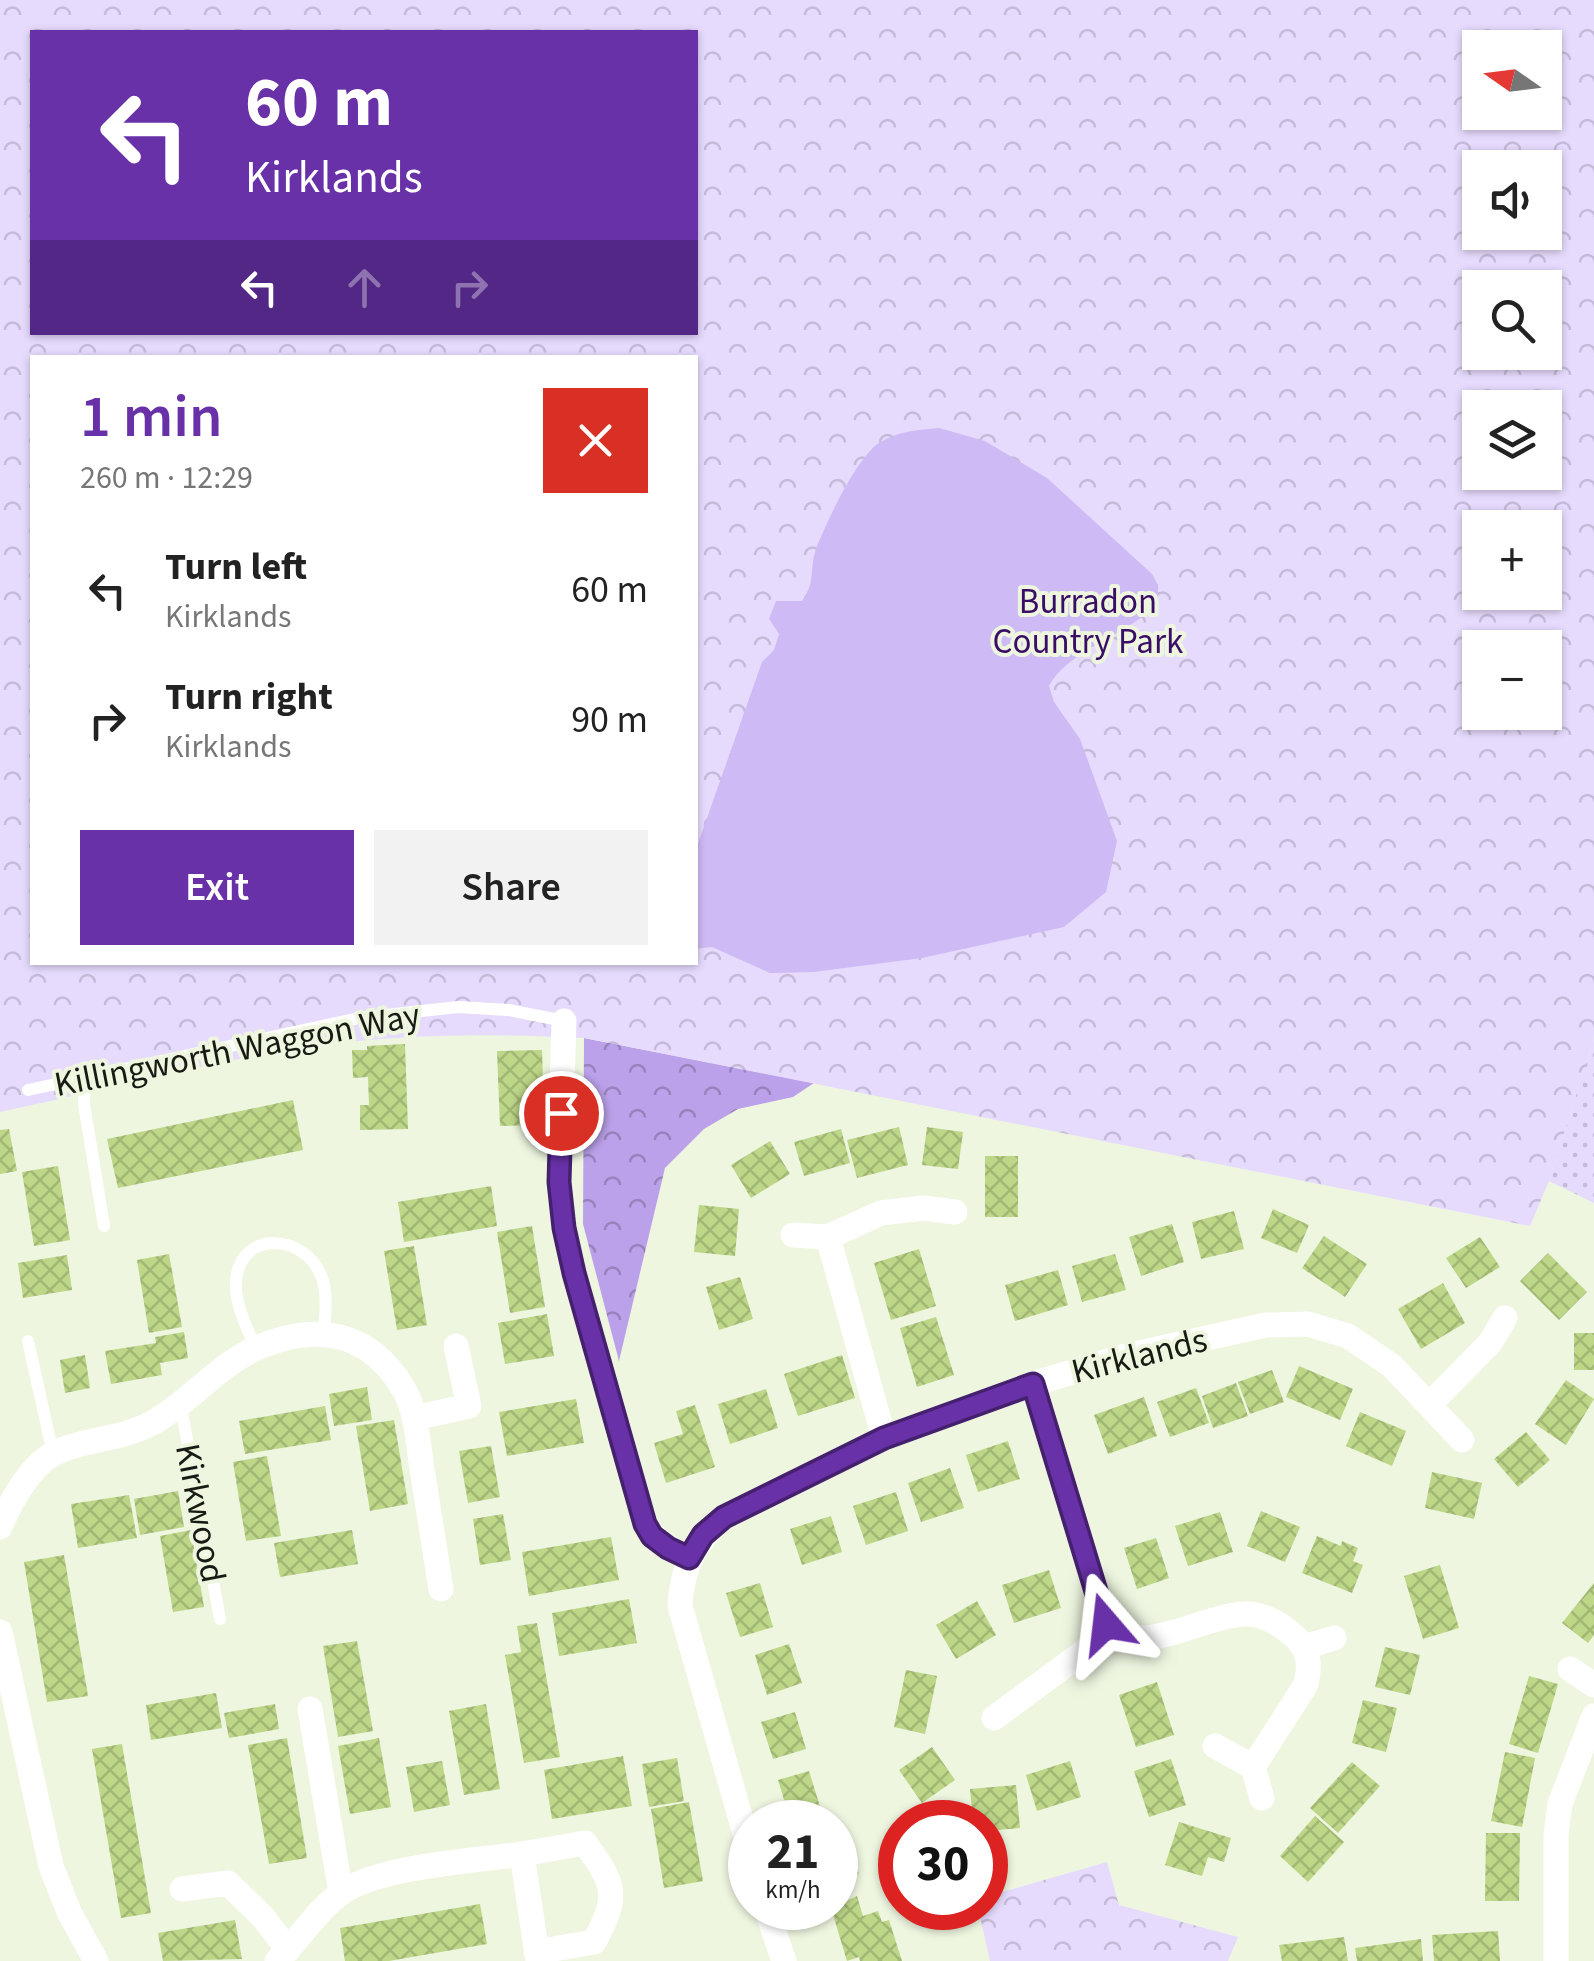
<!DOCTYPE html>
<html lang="en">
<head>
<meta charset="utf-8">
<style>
	:root { --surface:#fff; --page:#f2f2f2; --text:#222; --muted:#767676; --accent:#6831a8 }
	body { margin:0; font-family:"Source Sans 3",sans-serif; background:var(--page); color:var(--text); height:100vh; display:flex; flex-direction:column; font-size:38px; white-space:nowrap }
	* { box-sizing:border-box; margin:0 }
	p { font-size:32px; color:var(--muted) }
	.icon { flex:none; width:55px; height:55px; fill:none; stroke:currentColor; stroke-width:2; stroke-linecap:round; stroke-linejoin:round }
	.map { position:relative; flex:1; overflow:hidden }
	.details { position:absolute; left:30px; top:355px; width:668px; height:610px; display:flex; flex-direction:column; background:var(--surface); border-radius:0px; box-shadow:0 2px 8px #0004 }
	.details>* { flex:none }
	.banner { position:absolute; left:30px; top:30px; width:668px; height:305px; border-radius:0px; box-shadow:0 2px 8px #0004; background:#6831a8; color:#fff; overflow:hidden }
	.needle { width:65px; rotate:284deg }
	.fabs { position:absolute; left:1462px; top:30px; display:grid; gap:20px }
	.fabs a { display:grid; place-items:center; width:100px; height:100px; border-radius:0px; background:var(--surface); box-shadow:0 2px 8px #0004; font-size:50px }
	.speed { position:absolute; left:728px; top:1800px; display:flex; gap:20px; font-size:50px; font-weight:700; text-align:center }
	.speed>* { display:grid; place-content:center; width:130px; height:130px; border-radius:50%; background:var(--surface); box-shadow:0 2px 8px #0004; line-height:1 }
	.speed small { font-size:25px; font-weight:400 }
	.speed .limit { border:15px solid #d22; background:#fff; color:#111 }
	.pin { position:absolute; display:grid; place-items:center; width:85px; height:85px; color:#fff; margin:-42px; border:5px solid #fff; border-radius:50%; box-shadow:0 2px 10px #0007 }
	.me { position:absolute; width:110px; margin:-55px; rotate:343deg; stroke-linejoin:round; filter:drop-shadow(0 0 8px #0008) }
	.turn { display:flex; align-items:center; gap:35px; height:210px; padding:0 50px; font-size:45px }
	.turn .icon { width:130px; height:130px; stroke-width:2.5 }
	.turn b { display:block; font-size:70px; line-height:85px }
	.lanes { display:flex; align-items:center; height:95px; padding:0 50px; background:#0003; justify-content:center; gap:50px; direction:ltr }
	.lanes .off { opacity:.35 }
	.round { display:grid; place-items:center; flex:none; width:105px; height:105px; border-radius:0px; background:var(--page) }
	.head { display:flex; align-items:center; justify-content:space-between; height:170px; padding:0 50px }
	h1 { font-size:60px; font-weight:600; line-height:75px; color:var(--accent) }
	.action { display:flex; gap:20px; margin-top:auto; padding:20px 50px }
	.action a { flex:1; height:115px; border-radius:0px; background:var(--accent); color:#fff; font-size:40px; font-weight:600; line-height:115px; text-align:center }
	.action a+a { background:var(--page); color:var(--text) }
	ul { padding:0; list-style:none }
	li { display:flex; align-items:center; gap:30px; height:130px; padding:0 50px }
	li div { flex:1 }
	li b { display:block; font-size:38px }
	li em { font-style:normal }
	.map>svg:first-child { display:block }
	.grass { fill:url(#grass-dots) }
	.forest { fill:url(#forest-crowns) }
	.park { fill:url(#park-crowns); fill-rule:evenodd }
	.water { fill:#cebaf5 }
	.building { fill:url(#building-cross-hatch) }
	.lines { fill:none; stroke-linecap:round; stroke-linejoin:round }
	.lane { stroke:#fff; stroke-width:12 }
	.street { stroke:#fff; stroke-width:25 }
	.route-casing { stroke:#44206d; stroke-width:25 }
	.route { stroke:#6831a8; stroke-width:18 }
	.labels { text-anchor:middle; stroke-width:8; stroke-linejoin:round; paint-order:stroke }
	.park-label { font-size:35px; fill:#390e64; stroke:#eef6e0 }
	.street-label { font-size:35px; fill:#181b13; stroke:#eef6e0 }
</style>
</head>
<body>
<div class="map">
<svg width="1594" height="1961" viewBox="0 0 1594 1961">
	<defs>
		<pattern id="grass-dots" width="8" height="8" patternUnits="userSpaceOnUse" patternTransform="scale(2.5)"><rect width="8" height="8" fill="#e6dbfd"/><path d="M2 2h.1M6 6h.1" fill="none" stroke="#c5bbd8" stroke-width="1.8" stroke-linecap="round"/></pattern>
		<pattern id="forest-crowns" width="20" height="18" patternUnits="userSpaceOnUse" patternTransform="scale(2.5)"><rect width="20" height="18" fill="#bba1ea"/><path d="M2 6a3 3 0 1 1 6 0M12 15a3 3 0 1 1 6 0" fill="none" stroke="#9782bc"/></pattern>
		<pattern id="park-crowns" width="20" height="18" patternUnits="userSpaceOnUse" patternTransform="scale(2.5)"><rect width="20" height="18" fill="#e6dbfd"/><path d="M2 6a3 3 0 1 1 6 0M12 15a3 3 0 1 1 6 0" fill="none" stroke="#c5bbd8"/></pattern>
		<pattern id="building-cross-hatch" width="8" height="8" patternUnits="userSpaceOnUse" patternTransform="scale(2.5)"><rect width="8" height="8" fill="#bdd688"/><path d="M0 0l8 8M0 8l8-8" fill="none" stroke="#a2b774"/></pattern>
	</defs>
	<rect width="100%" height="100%" fill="#eef6e0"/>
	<!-- grass -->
	<path class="grass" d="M1594,1038v165l-45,-22z"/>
	<!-- forest -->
	<path class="forest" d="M584,1038l230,45 -21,14 -55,12 -34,20 -39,39 -46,193 -36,-137z"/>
	<!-- park -->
	<path class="park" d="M0,0h1594v1038l-45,143 -19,45 -946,-188c-91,-5 -193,-4 -283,10 -101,16 -201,43 -301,64zM32,32h663v300h-663zM1480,48h65v64h-65zM1480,168h65v64h-65zM1480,288h65v64h-65zM32,358h663v604h-663zM1480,408h65v64h-65zM1480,528h65v64h-65zM1480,648h65v64h-65z
		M1107,1862l12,43 119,32 -10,24h-238l-12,-53h7v-11z"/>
	<!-- water -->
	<path class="water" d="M939,428l46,13 62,37 105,96 6,11v19c-29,29 -91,47 -109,82l5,16 26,37 37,102 -11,51 -42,35 -142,31 -108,14 -44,1 -58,-26 -17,2v-97l67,-190 12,-12 5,-16 -10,-15 7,-18h26c14,-19 7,-32 14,-52 10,-26 41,-92 63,-106 19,-12 38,-13 60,-15z"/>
	<!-- building -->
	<path class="building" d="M405,1044l3,85 -48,1v-25h9l-1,-28 -15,1 -1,-28h15v-4z
		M542,1050l1,35 -8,1 1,39 -36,1 -3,-75z
		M293,1100l10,50 -185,38 -11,-49z
		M899,1127l9,38 -51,13 -10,-38z
		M927,1127l36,5 -5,37 -36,-4z
		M9,1129l8,42 -17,3v-44z
		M841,1129l9,34 -46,13 -10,-34z
		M770,1141l20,33 -39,24 -20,-33z
		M985,1156h33v61h-33z
		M58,1166l12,74 -36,6 -12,-74z
		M491,1186l6,40 -93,16 -6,-40z
		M699,1205l40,4 -4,47 -41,-4z
		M1273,1209l36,16 -12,28 -36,-15z
		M1234,1211l10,38 -43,10 -9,-37z
		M1172,1224l12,38 -43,14 -12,-39z
		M532,1226l13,81 -35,6 -13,-81z
		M1324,1236l43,28 -22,33 -43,-29z
		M1480,1237l20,30 -34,21 -20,-30z
		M414,1246l13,79 -30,5 -13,-79z
		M919,1249l17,57 -45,14 -17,-57z
		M1548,1253l39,39 -28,28 -39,-39z
		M169,1254l13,73 -33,6 -12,-73z
		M1115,1254l11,36 -44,12 -10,-36z
		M67,1255l5,35 -49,8 -5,-35z
		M1058,1270l10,35 -53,16 -10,-36z
		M740,1277l13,42 -34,11 -13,-43z
		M1443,1283l22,40 -44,26 -23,-40z
		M547,1314l7,42 -49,8 -7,-41z
		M936,1317l18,58 -37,12 -17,-59z
		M184,1332l4,26 -28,5 2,12 -51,9 -6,-33 51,-8 -1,-6z
		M1574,1333h20v37h-20z
		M85,1355l5,33 -25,5 -5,-33z
		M842,1355l13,43 -57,18 -14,-42z
		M1299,1366l54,23 -13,31 -54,-23z
		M1272,1370l12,32 -34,12 -12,-32z
		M1566,1380l28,19 -28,46 -31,-21z
		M1236,1383l12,33 -35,12 -11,-32z
		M367,1387l5,33 -38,6 -5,-32z
		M1196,1388l13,35 -39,14 -13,-35z
		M766,1389l12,39 -48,16 -12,-40z
		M1144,1397l13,39 -49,18 -14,-39z
		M576,1399l8,44 -77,13 -8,-44z
		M695,1405l20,62 -49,16 -12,-40 29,-9 -7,-23z
		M325,1406l6,34 -86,14 -6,-33z
		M1360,1412l46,19 -14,35 -46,-20z
		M394,1420l14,84 -38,7 -14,-85z
		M1526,1432l24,28 -32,27 -24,-28z
		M1008,1441l12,38 -42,13 -12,-37z
		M491,1446l9,51 -32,6 -9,-52z
		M267,1456l14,80 -35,5 -13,-79z
		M950,1468l14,40 -43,14 -13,-39z
		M1432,1472l50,11 -8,36 -49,-11z
		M178,1491l6,36 -44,8 -6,-36z
		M896,1492l12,39 -42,14 -13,-39z
		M129,1495l8,43 -59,10 -7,-44z
		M1261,1511l39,16 -15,35 -38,-16z
		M1220,1512l13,40 -45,14 -13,-40z
		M503,1514l8,46 -31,5 -7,-46z
		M831,1516l11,36 -40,13 -12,-36z
		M191,1530l13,77 -31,5 -13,-76z
		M352,1530l6,34 -78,13 -6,-34z
		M1317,1536l24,10 1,-5 16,7 -5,13 10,4 -11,28 -50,-20z
		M611,1537l8,43 -90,16 -7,-44z
		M1156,1538l13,40 -32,11 -13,-41z
		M64,1555l24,141 -41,6 -23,-140z
		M1440,1565l19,63 -36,11 -19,-63z
		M1049,1570l12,38 -47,15 -12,-38z
		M760,1583l13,44 -33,10 -14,-44z
		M1594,1583v52l-6,8 -26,-20z
		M629,1599l8,44 -78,13 -7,-43z
		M977,1601l19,34 -40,24 -20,-34z
		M537,1623l23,134 -36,6 -19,-108 16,-3 -4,-26z
		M357,1641l16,90 -35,6 -15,-91z
		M789,1644l13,39 -35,12 -12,-40z
		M1385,1647l35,8 -10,40 -35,-8z
		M906,1670l31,6 -12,58 -31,-7z
		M1529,1676l29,8 -20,69 -29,-9z
		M1157,1682l17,53 -38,12 -17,-52z
		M216,1693l6,35 -71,12 -5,-35z
		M1363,1700l34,8 -11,44 -34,-9z
		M275,1704l4,25 -50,9 -5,-25z
		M486,1704l14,85 -36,6 -15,-84z
		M795,1712l11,37 -33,10 -12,-37z
		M287,1738l20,120 -38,6 -21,-119z
		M379,1738l12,69 -41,7 -12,-68z
		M122,1744l29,169 -30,5 -29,-169z
		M932,1747l23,33 -33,23 -23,-33z
		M1505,1752l30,6 -13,69 -31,-6z
		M623,1756l9,50 -80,13 -8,-49z
		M677,1758l7,43 -35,6 -7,-43z
		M1171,1759l15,46 -37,12 -15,-46z
		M442,1761l8,44 -36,7 -8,-45z
		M1070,1761l11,36 -44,14 -11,-36z
		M1352,1762l28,24 -42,47 -28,-25z
		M809,1771l14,45 -32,6 -13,-42z
		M1016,1785l4,43 -35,3v-9h-12l-3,-33z
		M689,1802l14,79 -39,7 -13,-79z
		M1315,1816l29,26 -36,40 -28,-26z
		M1179,1822l52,16 -7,24 -16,-5 -6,19 -37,-11z
		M845,1831l14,43 -24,8v-48z
		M1486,1833h34l-1,68h-34z
		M857,1896l6,20 15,-5 4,11 7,-2 13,41h-42l-1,-4 -12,4 -16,-53z
		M480,1904l7,40 -98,17h-44l-5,-33z
		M235,1920l7,39 -79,2 -5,-28z
		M1498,1931l2,30h-66l-2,-26z
		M1344,1937l4,24h-66l-3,-16z
		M1421,1939l2,22h-66l-2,-13z"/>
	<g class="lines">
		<!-- lane -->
		<path class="lane" d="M85,1079l-1,25 20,122
			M28,1090l331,-72 99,-11 50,3 56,11
			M28,1341l25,113
			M255,1348c-7,-19 -21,-45 -19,-67 4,-52 70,-48 86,-3 6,17 3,37 2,54
			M181,1407l39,212"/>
		<!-- street -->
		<path class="street" d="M564,1021l-5,161 5,46 10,45 71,251c11,18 26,25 44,34
			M793,1235l35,2 53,-24 42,-5 32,4
			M828,1237l56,201
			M1033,1384l69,227c20,60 103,1 146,3 17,1 35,11 47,23 15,14 16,30 10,49l-52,81
			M1430,1404l60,-61 15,-25
			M414,1418l55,-12 -13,-60
			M0,1527c10,-24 29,-60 53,-73 28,-15 69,-14 101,-32 37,-21 66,-59 105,-75 58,-24 110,-16 144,41 14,24 15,55 19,81 6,40 13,80 19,120
			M0,1632l51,234 18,46 27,49
			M1305,1647l29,-9
			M1570,1669l24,16
			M310,1709l31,184
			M994,1718l118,-87
			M1215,1746l38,21 9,31
			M750,1851l-70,-245c2,-39 15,-64 44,-89l160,-79 149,-54 88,-27 145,-32 42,-1 40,12 44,30 70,74
			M522,1854l63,-11c31,43 34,53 9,99l-58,10
			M182,1889l46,-6 35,34 25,33
			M766,1908l18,53
			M277,1961c23,-22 38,-49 64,-68 38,-27 133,-32 181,-39l16,107
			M1556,1961v-126l4,-31 34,-88"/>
	</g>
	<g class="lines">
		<defs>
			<path id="route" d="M561,1113l-2,69 5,46 10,45 71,251 7,12 16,12 21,10 14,-23 21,-18 160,-79 149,-54 73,240"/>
		</defs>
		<!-- route casing -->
		<use href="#route" class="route-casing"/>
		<!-- route -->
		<use href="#route" class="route"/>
	</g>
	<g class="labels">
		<!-- park labels -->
		<g class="park-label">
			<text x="1088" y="613">Burradon<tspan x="1088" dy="40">Country Park</tspan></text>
		</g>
		<!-- street labels -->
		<g class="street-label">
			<text transform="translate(237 1049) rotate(-11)" y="12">Killingworth Waggon Way</text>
			<text transform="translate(1139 1355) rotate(-14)" y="12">Kirklands</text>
			<text transform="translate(201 1513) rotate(79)" y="12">Kirkwood</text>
		</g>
	</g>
</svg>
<div class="fabs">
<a><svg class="needle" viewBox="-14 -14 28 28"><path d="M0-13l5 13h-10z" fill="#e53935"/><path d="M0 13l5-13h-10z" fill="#767676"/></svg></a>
<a><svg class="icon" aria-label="sound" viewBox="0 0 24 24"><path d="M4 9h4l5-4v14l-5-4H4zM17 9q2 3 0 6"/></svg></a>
<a><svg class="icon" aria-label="search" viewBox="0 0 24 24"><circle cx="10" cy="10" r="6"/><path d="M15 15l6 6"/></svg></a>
<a><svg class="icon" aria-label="layers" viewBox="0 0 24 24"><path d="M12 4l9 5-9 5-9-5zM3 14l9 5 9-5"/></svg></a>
<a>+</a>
<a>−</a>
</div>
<div class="speed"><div>21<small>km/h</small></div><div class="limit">30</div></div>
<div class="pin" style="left:561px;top:1113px;background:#d93025"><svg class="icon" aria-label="arrive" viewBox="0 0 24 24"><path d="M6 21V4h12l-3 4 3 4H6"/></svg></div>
<svg class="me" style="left:1106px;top:1624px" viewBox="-20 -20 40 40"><path d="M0-17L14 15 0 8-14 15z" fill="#6831a8" stroke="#fff" stroke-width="4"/></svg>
<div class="banner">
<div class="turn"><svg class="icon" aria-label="left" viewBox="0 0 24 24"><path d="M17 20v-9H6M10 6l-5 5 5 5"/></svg><div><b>60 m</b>Kirklands</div></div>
<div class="lanes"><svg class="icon" aria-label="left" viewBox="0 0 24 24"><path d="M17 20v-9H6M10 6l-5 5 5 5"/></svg><svg class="icon off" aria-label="ahead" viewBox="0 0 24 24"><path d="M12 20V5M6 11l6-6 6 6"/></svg><svg class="icon off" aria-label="right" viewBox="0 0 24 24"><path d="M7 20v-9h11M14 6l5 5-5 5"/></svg></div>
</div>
<section class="details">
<div class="head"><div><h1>1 min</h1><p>260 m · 12:29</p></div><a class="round" style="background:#d93025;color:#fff"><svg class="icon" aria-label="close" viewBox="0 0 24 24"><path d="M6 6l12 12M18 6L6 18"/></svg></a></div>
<ul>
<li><svg class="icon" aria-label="left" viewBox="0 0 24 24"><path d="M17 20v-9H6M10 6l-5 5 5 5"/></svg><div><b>Turn left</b><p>Kirklands</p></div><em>60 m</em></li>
<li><svg class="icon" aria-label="right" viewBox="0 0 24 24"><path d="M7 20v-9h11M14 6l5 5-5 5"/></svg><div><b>Turn right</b><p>Kirklands</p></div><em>90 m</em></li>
</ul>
<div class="action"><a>Exit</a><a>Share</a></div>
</section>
</div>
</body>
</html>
